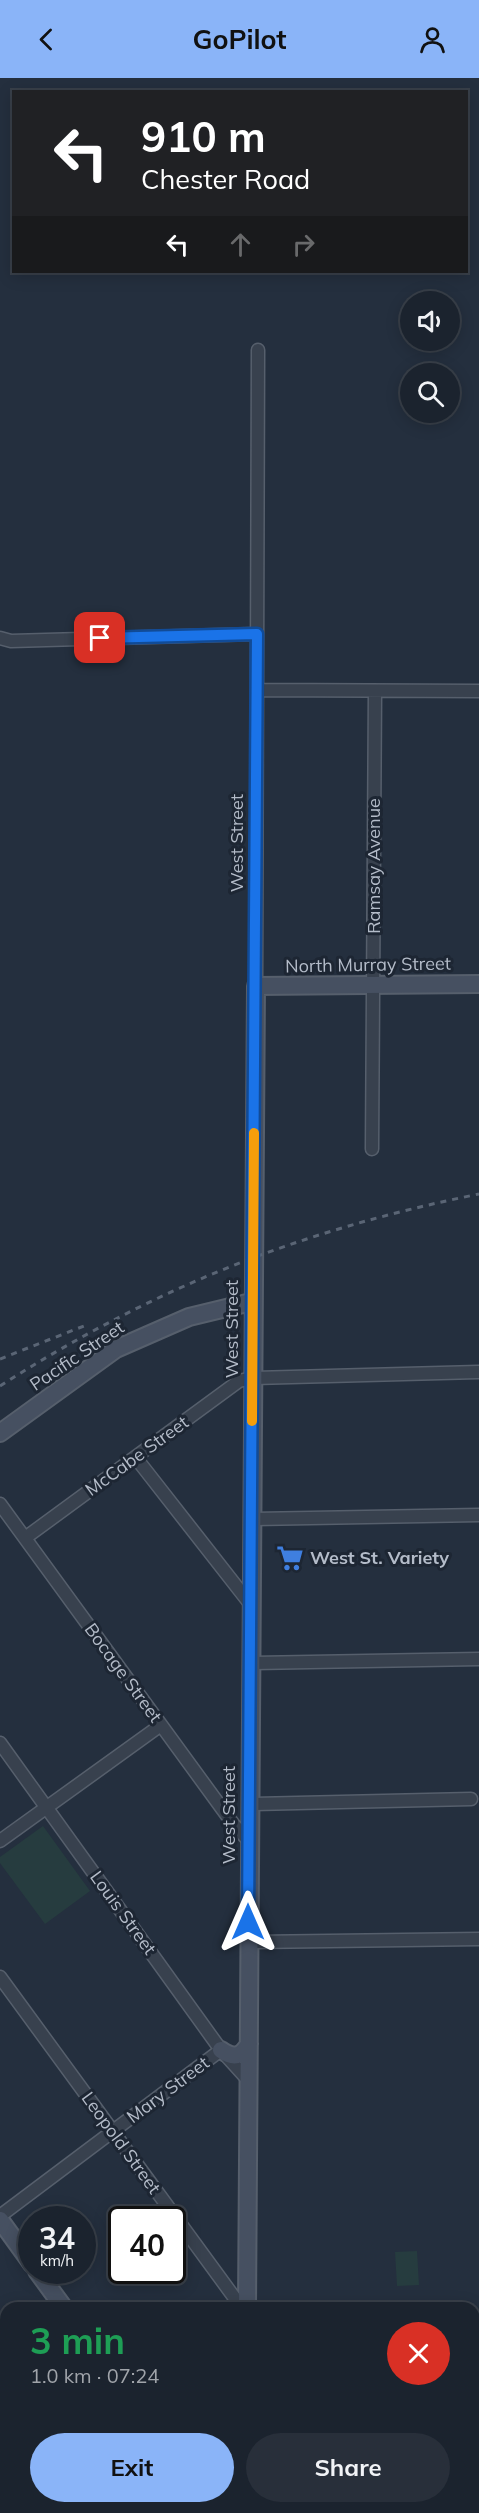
<!DOCTYPE html>
<html lang="en">
<head>
<meta charset="utf-8">
<style>
	:root { --surface:#1b232e; --page:#282f3a; --text:#f1f3f6; --muted:#a0a4aa; --line:#39404a; --accent:#8ab4f8 }
	body { margin:0; font-family:Mulish,sans-serif; background:var(--page); color:var(--text); height:100vh; display:flex; flex-direction:column; font-size:22px; white-space:nowrap }
	* { box-sizing:border-box; margin:0 }
	p { font-size:20px; color:var(--muted) }
	.icon { flex:none; width:33px; height:33px; fill:none; stroke:currentColor; stroke-width:2; stroke-linecap:round; stroke-linejoin:round }
	.map { position:relative; flex:1; overflow:hidden }
	.sheet { position:absolute; left:0px; top:2224px; width:480px; height:212px; display:flex; flex-direction:column; background:var(--surface); border-radius:18px 18px 0 0; box-shadow:0 3px 15px #0003,0 0 0 2px var(--line) }
	.sheet>* { flex:none }
	.guide { position:absolute; left:12px; top:12px; width:456px; height:183px; border-radius:0px; box-shadow:0 3px 15px #0003,0 0 0 2px var(--line); background:#202124; color:#fff; overflow:hidden }
	.fabs { position:absolute; left:400px; top:213px; display:grid; gap:12px }
	.fabs a { display:grid; place-items:center; width:60px; height:60px; border-radius:50%; background:var(--surface); box-shadow:0 3px 15px #0003,0 0 0 2px var(--line); font-size:30px }
	.speed { position:absolute; left:18px; top:2128px; display:flex; gap:12px; font-size:30px; font-weight:700; text-align:center }
	.speed>* { display:grid; place-content:center; width:78px; height:78px; border-radius:50%; background:var(--surface); box-shadow:0 3px 15px #0003,0 0 0 2px var(--line); line-height:1 }
	.speed small { font-size:15px; font-weight:400 }
	.speed .limit { border:3px solid #111; border-radius:9px; background:#fff; color:#111 }
	.pin { position:absolute; display:grid; place-items:center; width:51px; height:51px; color:#fff; margin:-26px; border-radius:12px; box-shadow:0 3px 9px #0006 }
	.me { position:absolute; width:66px; margin:-33px; rotate:0deg; stroke-linejoin:round; filter:drop-shadow(0 0 4px #0008) }
	.turn { display:flex; align-items:center; gap:21px; height:126px; padding:0 30px; font-size:27px }
	.turn .icon { width:78px; height:78px; stroke-width:2.5 }
	.turn b { display:block; font-size:42px; line-height:51px }
	.lanes { display:flex; align-items:center; height:57px; padding:0 30px; background:#0003; justify-content:center; gap:30px; direction:ltr }
	.lanes .off { opacity:.35 }
	.round { display:grid; place-items:center; flex:none; width:63px; height:63px; border-radius:32px; background:var(--page) }
	.head { display:flex; align-items:center; justify-content:space-between; height:102px; padding:0 30px }
	h1 { font-size:36px; font-weight:700; line-height:45px; color:#1e9e55 }
	.button { display:flex; gap:12px; margin-top:auto; padding:12px 30px }
	.button a { flex:1; height:69px; border-radius:36px; background:var(--accent); color:#111; font-size:24px; font-weight:700; line-height:69px; text-align:center }
	.button a+a { background:var(--page); color:var(--text) }
	header { display:flex; justify-content:space-between; align-items:center; height:78px; padding:0 30px; background:var(--accent); color:#111; font-size:27px; font-weight:700 }
	.map>svg:first-child { display:block }
	.green { fill:#263c3f }
	.lines { fill:none; stroke-linecap:round; stroke-linejoin:round }
	.street-casing { stroke:#565f6c; stroke-width:15 }
	.secondary-casing { stroke:#565f6c; stroke-width:20 }
	.street { stroke:#38414e; stroke-width:12 }
	.secondary { stroke:#465061; stroke-width:16 }
	.rail { stroke:#5a6575; stroke-width:3; stroke-dasharray:6 6; stroke-linecap:butt }
	.route-casing { stroke:#114b97; stroke-width:15 }
	.route { stroke:#1a73e8; stroke-width:10 }
	.slow { stroke:#f59e0b; stroke-width:10 }
	.labels { text-anchor:middle; stroke-width:6; stroke-linejoin:round; paint-order:stroke }
	.street-label { font-size:18px; fill:#b4bcc9; stroke:#1d2633 }
	.poi-label { font-size:18px; font-weight:bold; fill:#b4bcc9; stroke:#1d2633; text-anchor:start }
</style>
</head>
<body>
<header><svg class="icon" aria-label="back" viewBox="0 0 24 24"><path d="M15 5l-7 7 7 7"/></svg>GoPilot<svg class="icon" aria-label="person" viewBox="0 0 24 24"><circle cx="12" cy="8" r="4"/><path d="M4 21q1-7 8-7t8 7"/></svg></header>
<div class="map">
<svg width="479" height="2435" viewBox="0 0 479 2435">
	<rect width="100%" height="100%" fill="#242f3e"/>
	<!-- green -->
	<path class="green" d="M43,1748l47,65 -45,33 -45,-61v-6z
		M417,2173l2,34 -22,1 -2,-34z"/>
	<g class="lines">
		<defs>
			<path id="street" d="M0,560l11,3 246,-7
				M258,612l221,1
				M256,908l2,-636
				M372,1071l3,-458
				M136,1380l115,147
				M0,1426l234,321 15,16
				M253,1441l226,-4
				M25,1460l214,-157 13,-3 226,-6
				M251,1585l228,-4
				M0,1665l221,307 28,31
				M249,1726l222,-5
				M0,1763l161,-116
				M248,1864l231,-3
				M0,1899l242,331
				M0,2138l221,-166"/>
			<path id="secondary" d="M0,1355l116,-84 73,-32 62,-15
				M221,1972c13,9 20,7 28,-6
				M0,2142l32,44
				M37,2193l27,37
				M247,2230c3,-440 2,-881 9,-1322l223,-2
				M207,2430l4,5
				M248,2430v5"/>
		</defs>
		<!-- street casing -->
		<use href="#street" class="street-casing"/>
		<!-- secondary casing -->
		<use href="#secondary" class="secondary-casing"/>
		<!-- street -->
		<use href="#street" class="street"/>
		<!-- secondary -->
		<use href="#secondary" class="secondary"/>
		<!-- rail -->
		<path class="rail" d="M0,1281l89,-35
			M0,1308c153,-98 301,-156 479,-192"/>
	</g>
	<g class="lines">
		<defs>
			<path id="route" d="M100,560l157,-4 -9,1288"/>
		</defs>
		<!-- route casing -->
		<use href="#route" class="route-casing"/>
		<!-- route -->
		<use href="#route" class="route"/>
		<!-- slow -->
		<path class="slow" d="M252,1343l2,-288"/>
	</g>
	<!-- icons -->
	<defs>
		<symbol id="supermarket-bare" viewBox="-9 -9 18 18"><path d="M-6-5.5h2.5l.6 2H6L4.5 2H-2.5L-4.4-4H-6ZM-1.5 3.2a1.3 1.3 0 1 0 .1 0ZM3 3.2a1.3 1.3 0 1 0 .1 0Z" fill="#3f7fe0" stroke="#1d2633" stroke-width="2.5" paint-order="stroke"/></symbol>
	</defs>
	<g fill-rule="evenodd">
		<use href="#supermarket-bare" x="271" y="1461" width="38" height="38"/>
	</g>
	<g class="labels">
		<!-- street labels -->
		<g class="street-label">
			<text transform="translate(237 765) rotate(-90)" y="6">West Street</text>
			<text transform="translate(374 788) rotate(-90)" y="6">Ramsay Avenue</text>
			<text transform="translate(368 887) rotate(-1)" y="6">North Murray Street</text>
			<text transform="translate(232 1251) rotate(-90)" y="6">West Street</text>
			<text transform="translate(77 1278) rotate(-34)" y="6">Pacific Street</text>
			<text transform="translate(137 1378) rotate(-36)" y="6">McCabe Street</text>
			<text transform="translate(123 1595) rotate(54)" y="6">Bocage Street</text>
			<text transform="translate(229 1737) rotate(-90)" y="6">West Street</text>
			<text transform="translate(123 1835) rotate(54)" y="6">Louis Street</text>
			<text transform="translate(168 2012) rotate(-37)" y="6">Mary Street</text>
			<text transform="translate(121 2065) rotate(54)" y="6">Leopold Street</text>
		</g>
		<!-- poi labels -->
		<g class="poi-label">
			<text x="310" y="1486">West St. Variety</text>
		</g>
	</g>
</svg>
<div class="fabs">
<a><svg class="icon" aria-label="sound" viewBox="0 0 24 24"><path d="M4 9h4l5-4v14l-5-4H4zM17 9q2 3 0 6"/></svg></a>
<a><svg class="icon" aria-label="search" viewBox="0 0 24 24"><circle cx="10" cy="10" r="6"/><path d="M15 15l6 6"/></svg></a>
</div>
<div class="speed"><div>34<small>km/h</small></div><div class="limit">40</div></div>
<div class="pin" style="left:100px;top:560px;background:#d93025"><svg class="icon" aria-label="arrive" viewBox="0 0 24 24"><path d="M6 21V4h12l-3 4 3 4H6"/></svg></div>
<svg class="me" style="left:248px;top:1844px" viewBox="-20 -20 40 40"><path d="M0-17L14 15 0 8-14 15z" fill="#1a73e8" stroke="#fff" stroke-width="4"/></svg>
<div class="guide">
<div class="turn"><svg class="icon" aria-label="left" viewBox="0 0 24 24"><path d="M17 20v-9H6M10 6l-5 5 5 5"/></svg><div><b>910 m</b>Chester Road</div></div>
<div class="lanes"><svg class="icon" aria-label="left" viewBox="0 0 24 24"><path d="M17 20v-9H6M10 6l-5 5 5 5"/></svg><svg class="icon off" aria-label="ahead" viewBox="0 0 24 24"><path d="M12 20V5M6 11l6-6 6 6"/></svg><svg class="icon off" aria-label="right" viewBox="0 0 24 24"><path d="M7 20v-9h11M14 6l5 5-5 5"/></svg></div>
</div>
<section class="sheet">
<div class="head"><div><h1>3 min</h1><p>1.0 km · 07:24</p></div><a class="round" style="background:#d93025;color:#fff"><svg class="icon" aria-label="close" viewBox="0 0 24 24"><path d="M6 6l12 12M18 6L6 18"/></svg></a></div>
<div class="button"><a>Exit</a><a>Share</a></div>
</section>
</div>
</body>
</html>
